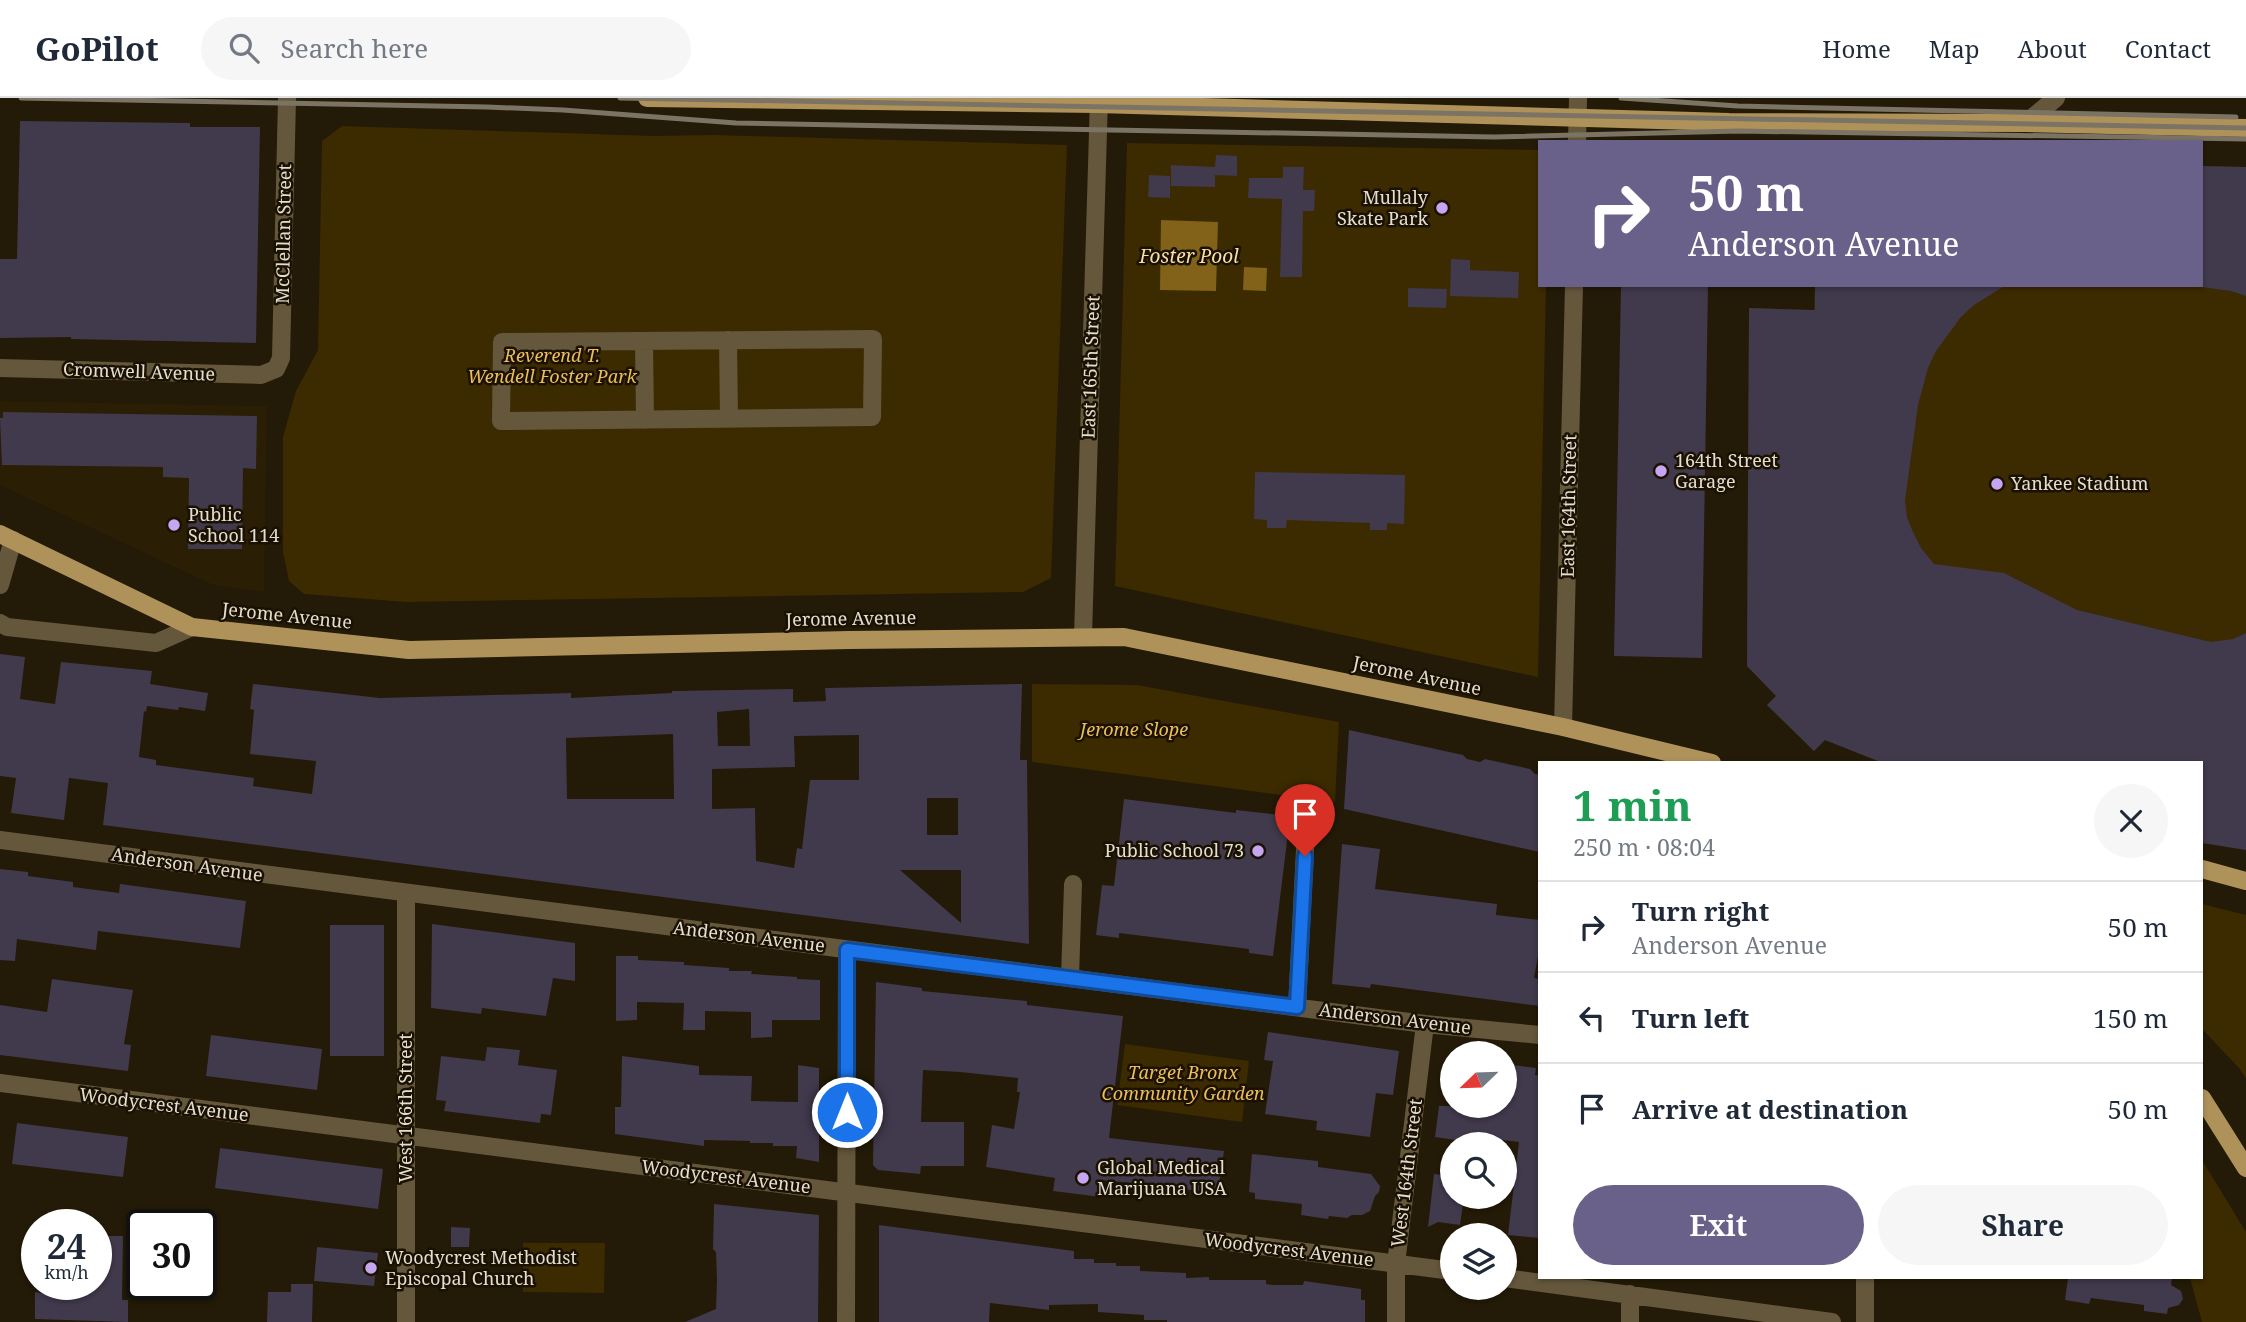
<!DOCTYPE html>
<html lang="en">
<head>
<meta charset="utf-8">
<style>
	:root { --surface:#fff; --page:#f6f6f7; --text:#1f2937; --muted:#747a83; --line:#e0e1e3; --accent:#6a618a }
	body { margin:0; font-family:"Noto Serif",serif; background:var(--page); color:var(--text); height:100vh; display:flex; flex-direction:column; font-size:26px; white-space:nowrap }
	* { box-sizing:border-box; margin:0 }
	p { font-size:23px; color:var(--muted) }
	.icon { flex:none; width:38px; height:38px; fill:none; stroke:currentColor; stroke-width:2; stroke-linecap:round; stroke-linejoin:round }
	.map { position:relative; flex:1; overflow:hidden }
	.panel { position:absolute; left:1538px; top:663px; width:665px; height:518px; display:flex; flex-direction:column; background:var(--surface); border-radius:0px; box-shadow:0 2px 5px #0004 }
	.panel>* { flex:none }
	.top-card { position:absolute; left:1538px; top:42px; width:665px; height:147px; border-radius:0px; box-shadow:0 2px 5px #0004; background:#6a618a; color:#fff; overflow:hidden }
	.needle { width:46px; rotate:247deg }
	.tools { position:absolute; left:1440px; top:943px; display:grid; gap:14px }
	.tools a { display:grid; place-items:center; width:77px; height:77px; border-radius:50%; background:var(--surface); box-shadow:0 2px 5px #0004; font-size:35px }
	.speed { position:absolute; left:21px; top:1111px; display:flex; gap:14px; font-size:35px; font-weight:700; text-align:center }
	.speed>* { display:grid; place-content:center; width:91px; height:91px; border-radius:50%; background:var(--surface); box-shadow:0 2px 5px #0004; line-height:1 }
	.speed small { font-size:18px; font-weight:400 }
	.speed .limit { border:4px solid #111; border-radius:10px; background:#fff; color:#111 }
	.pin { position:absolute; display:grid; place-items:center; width:60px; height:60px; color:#fff; margin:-72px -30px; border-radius:50% 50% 50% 0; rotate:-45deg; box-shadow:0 0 7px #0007 }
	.pin .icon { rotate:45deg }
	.me { position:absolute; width:77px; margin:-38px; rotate:0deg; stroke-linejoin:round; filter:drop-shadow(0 0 5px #0008) }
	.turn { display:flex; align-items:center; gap:24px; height:147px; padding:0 35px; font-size:32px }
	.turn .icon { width:91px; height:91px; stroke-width:2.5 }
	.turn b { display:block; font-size:49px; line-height:60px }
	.round { display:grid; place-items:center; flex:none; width:74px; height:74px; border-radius:37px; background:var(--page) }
	.head { display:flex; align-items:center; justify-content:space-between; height:119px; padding:0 35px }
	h1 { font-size:42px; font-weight:700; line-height:52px; color:#1e9e55 }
	.action { display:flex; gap:14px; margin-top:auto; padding:14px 35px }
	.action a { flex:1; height:80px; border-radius:42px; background:var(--accent); color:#fff; font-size:28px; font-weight:700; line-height:80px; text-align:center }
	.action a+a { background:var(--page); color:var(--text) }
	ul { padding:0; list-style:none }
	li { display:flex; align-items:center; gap:21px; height:91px; padding:0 35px; border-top:2px solid var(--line) }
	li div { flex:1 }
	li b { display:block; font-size:26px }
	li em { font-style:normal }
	header { display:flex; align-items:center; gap:42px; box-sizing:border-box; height:98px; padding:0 35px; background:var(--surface); border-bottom:2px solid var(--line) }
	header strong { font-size:33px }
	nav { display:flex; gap:38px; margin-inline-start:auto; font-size:24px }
	.search { width:490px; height:63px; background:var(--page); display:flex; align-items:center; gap:18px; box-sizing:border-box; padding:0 24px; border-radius:38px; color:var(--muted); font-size:26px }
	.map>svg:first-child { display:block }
	.built { fill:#2a1e04 }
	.green { fill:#3c2a00 }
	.water { fill:#826218 }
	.building { fill:#41394c; fill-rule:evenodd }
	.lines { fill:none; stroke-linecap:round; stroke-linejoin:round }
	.minor { stroke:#64573c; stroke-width:18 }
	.major { stroke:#af925a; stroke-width:18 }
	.rail { stroke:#7b7464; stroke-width:5 }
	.route-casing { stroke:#114b97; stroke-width:18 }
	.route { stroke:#1a73e8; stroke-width:12 }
	.poi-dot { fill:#c6a6f0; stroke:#1a1101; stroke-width:2.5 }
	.labels { text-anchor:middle; stroke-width:5; stroke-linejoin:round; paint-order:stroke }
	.poi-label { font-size:18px; fill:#e4ded2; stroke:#1a1101; text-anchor:start }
	.street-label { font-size:18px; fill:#e4ded2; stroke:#1a1101 }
	.park-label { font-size:18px; font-style:italic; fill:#ebbd5b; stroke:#1a1101 }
	.water-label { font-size:19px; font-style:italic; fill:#f9dea7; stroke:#1a1101 }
</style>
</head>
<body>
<header>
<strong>GoPilot</strong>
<div class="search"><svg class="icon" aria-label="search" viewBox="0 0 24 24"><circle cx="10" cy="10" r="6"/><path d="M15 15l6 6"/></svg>Search here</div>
<nav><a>Home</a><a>Map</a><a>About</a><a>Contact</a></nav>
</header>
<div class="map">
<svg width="2246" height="1224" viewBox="0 0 2246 1224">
	<rect width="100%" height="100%" fill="#231a07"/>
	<!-- built -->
	<path class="built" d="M0,303l267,5 -3,186 -51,-7 -213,-100z"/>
	<!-- green -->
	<path class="green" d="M342,28l311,10 61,-1 353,10 -16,433 -28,14 -617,10 -102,-8 -15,-13 -6,-29v-115l13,-46 22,-41 4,-209z
		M1127,45l413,7v135h6l-8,392 -423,-91z
		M2202,68l44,1v683l-44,-8v-79h-319l-58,-23 -11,11 -47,-46 9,-9 -29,-30 2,-358 65,2 1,-25h387z
		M1032,586l105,1 202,37 -4,80 -303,-40z
		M2202,806l44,11v163l-7,-10 -37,-39z
		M1125,946l124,17 -7,61 -125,-17z
		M2202,1062l44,72v90h-44l-12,-44h12z
		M523,1145h82l-1,50 -81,-1z"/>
	<!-- water -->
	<path class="water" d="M1161,122l57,2 -2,69 -56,-1z
		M1244,169l23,1 -1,23 -23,-1z"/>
	<!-- building -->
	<path class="building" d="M20,23l170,2v4h70l-4,216 -185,-4v-2l-71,1v-79h17z
		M1216,57l21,1v20l-22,-1v12l-44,-1v-21l44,2z
		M2202,68l44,1v129l-15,-5 -29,-4z
		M1283,69h21l-1,23h12l-1,21h-11l-1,66h-22l2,-78 -34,-1 1,-20h34z
		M1149,77l21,1v22l-22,-1z
		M1451,161l19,1v10l49,2 -1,26 -68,-2z
		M1621,187h87l-6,373 -88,-2z
		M1815,187h191l-32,20 -13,12 -25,34 -8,17 -10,37 -13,96 2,16 6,15 8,16 13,16 70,9 73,37 134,32 22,-3 13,-6v217l-44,-7v-80h-319l-58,-23 -11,11 -47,-46 9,-9 -29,-30 2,-358 66,2z
		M1408,190l39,1 -1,19 -38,-1z
		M3,314l254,4 -1,53 -13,-1 -1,81h-54l1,-71 -26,-1v-10l-161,-2 -2,-47h3z
		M1255,374l150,3 -1,49 -17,-1v7h-17v-7l-83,-3 -1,8h-19v-8l-13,-1z
		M0,556l25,3 -5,42 35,5 6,-42 91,9 -2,13 58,9 -3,18 -26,-4 -1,3 -31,-4 -1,6 -2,-1 -5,46 17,3v5l98,13 -1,8 59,8 4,-33 -66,-7 4,-44 -4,-1 3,-25 127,14 191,-5v5l101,-5v-2l121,-2v13l33,-1 -1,-13 197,-4 -2,76h7l2,184 -926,-119 5,-42 -39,-5 -5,42 -53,-7 5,-35 -16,-2zM749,611l1,37h-32l-1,-34zM673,636l1,65h-107l-1,-61zM859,637v45h-49l-8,69 -5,-1 -3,20 -38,-7 -1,-53 -43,1v-40l83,-2 -1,-31zM927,700h31v37h-31zM900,772h61v53z
		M1349,632l114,25 4,4 13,3 5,-3 45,10 5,5 5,1v77l-196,-43z
		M1124,701l112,14v-3l54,6 -17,140 -24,-3v-4l-130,-16v5l-23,-3 6,-50 12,1z
		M1342,746l38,5 -5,40 122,15 -1,11 44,5v25l-6,33 6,1v27l-169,-22 -1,4 -38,-4z
		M0,771l28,3v4l45,6v5l46,6 1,-9 126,17 -6,47 -142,-17 -2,19 -79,-11 -2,22 -15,-1z
		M432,826l143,19v38l-22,-3 -7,38 -64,-8 -1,6 -50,-6z
		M330,827h54v131h-54z
		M616,858h22v4l46,2v3l45,3v3h23l-1,3 46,3v2l23,1v40h-48v17l-21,1v-26l-46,-1v19h-22l1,-27 -47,-1v18l-21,1z
		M52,881l81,11 -9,54 7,1 -3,26 -128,-16v-50l47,7z
		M876,884l46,6v3l105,10v4l96,11 -14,122 115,13 -6,42 -115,-13 -2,17 -48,-6 2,-13 -69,-11 6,-42 22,4 6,-37h-3l1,-14 -58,-6 -37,-2 -2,52h43v44h-43l-1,8 -42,-4 -5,-5z
		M1268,934l131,19 -6,44 -17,-2 -6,44 -54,-7 1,-9 -52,-7 8,-53 -9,-1z
		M211,937l111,14 -5,41 -111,-14z
		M487,949l33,3 -2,15 39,5 -6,45 -10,-1 -1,9 -96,-12 2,-10 -10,-1 5,-44 44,5z
		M622,958l77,10v9l53,1 -1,25 47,1v-37l21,3v94l-23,-4 1,-12h-24v-3h-23v-2l-46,-1v6l-89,-12v-27h6z
		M1505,966l31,4 -1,7 5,1v162l-32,-3 11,-93 -49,-6 -1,6 -34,-5 4,-31h66z
		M17,1025l111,14 -5,40 -111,-13z
		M220,1050l163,21 -5,40 -163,-21z
		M1252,1056l66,7v6l53,7 9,12 -1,6 -4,4 -5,15 -8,4h-10l-5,3 -18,-2 -1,3 -27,-4 1,-11 -47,-5v-6l-6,-1z
		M1434,1076l18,2v21h12l-4,28 -22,-3 -10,5z
		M714,1106l105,11 -1,107h-133l31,-13 1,-29 -1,-28 -3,-3z
		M879,1127l195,26v8h20v4h22v3h24v5l46,2v5l23,-1v3h57v4l6,1h31l1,-4 57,8v11h4v22h-198v-2h-23v-5l-46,-3v-8l-49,1v5l-59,-7 -1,19h-110z
		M451,1129l19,1 -1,19h-18z
		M96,1138h27l-1,64h6v22l-93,-3v-27l7,1v-9h54z
		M317,1149l61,6 -4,33 -60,-5z
		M2068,1180h104l-1,7 10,6 2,8 -4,6 -11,3 -1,6 -23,-3v-6l-53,-7 -2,6 -24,-4z
		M291,1186h22l-1,38h-45l1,-30h23z"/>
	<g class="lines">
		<!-- minor -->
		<path class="minor" d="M2026,25l30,-25
			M1577,44l1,-44
			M873,241l-1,78 -371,4 1,-79z
			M728,242l1,78
			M644,243l1,79
			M0,270l261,7 15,-6 5,-11 6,-260
			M0,487l13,-45
			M0,525l7,4 149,16 36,-16
			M1083,538l16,-538
			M1563,629l11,-442
			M0,742l1425,184 115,11
			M406,796v428
			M1070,880l3,-94
			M1297,909l9,-177
			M0,985l1452,188
			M1505,1180l327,44
			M1865,1180v44
			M846,1224l1,-372
			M1396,1224v-58l29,-240
			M1630,1224v-28"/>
		<!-- major -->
		<path class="major" d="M647,0l451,6 631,18 297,1 220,5
			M0,436l192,93 217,23 440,-10 275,-3 439,90 149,36
			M2202,771l44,12
			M2202,1000l44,70"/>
		<!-- rail -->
		<path class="rail" d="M21,0l466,9 76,3 173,13 758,14 245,-6 507,8
			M620,0l1626,30
			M1621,0l117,8 498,11"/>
	</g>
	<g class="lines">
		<defs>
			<path id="route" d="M847,1014v-162l450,57 8,-151"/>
		</defs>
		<!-- route casing -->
		<use href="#route" class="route-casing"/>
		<!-- route -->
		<use href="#route" class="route"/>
	</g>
	<!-- markers -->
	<g class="poi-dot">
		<circle cx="1442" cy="110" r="7"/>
		<circle cx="1661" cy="373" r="7"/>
		<circle cx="1997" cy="386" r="7"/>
		<circle cx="174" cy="427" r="7"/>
		<circle cx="1258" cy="753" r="7"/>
		<circle cx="1083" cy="1080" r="7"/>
		<circle cx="371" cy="1170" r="7"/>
	</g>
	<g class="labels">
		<!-- poi labels -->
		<g class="poi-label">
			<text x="1428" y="106" text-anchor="end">Mullaly<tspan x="1428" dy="21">Skate Park</tspan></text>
			<text x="1675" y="369">164th Street<tspan x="1675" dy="21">Garage</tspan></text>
			<text x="2011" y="392">Yankee Stadium</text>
			<text x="188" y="423">Public<tspan x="188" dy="21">School 114</tspan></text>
			<text x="1244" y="759" text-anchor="end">Public School 73</text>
			<text x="1097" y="1076">Global Medical<tspan x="1097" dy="21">Marijuana USA</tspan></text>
			<text x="385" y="1166">Woodycrest Methodist<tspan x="385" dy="21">Episcopal Church</tspan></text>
		</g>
		<!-- street labels -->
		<g class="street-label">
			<text transform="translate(284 136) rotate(-89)" y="6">McClellan Street</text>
			<text transform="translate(1091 269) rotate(-88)" y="6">East 165th Street</text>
			<text transform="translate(139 274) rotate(2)" y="6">Cromwell Avenue</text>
			<text transform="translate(1569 408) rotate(-89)" y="6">East 164th Street</text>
			<text transform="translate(287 518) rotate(6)" y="6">Jerome Avenue</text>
			<text transform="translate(851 521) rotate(-1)" y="6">Jerome Avenue</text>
			<text transform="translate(1417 578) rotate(12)" y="6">Jerome Avenue</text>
			<text transform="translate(187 767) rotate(8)" y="6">Anderson Avenue</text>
			<text transform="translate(749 839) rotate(7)" y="6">Anderson Avenue</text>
			<text transform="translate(1395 921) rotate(7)" y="6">Anderson Avenue</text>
			<text transform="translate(164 1007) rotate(7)" y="6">Woodycrest Avenue</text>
			<text transform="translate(406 1010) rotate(-90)" y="6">West 166th Street</text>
			<text transform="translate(1407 1075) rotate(-83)" y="6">West 164th Street</text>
			<text transform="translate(726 1079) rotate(7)" y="6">Woodycrest Avenue</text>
			<text transform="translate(1289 1152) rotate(7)" y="6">Woodycrest Avenue</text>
		</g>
		<!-- park labels -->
		<g class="park-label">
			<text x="552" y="264">Reverend T.<tspan x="552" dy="21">Wendell Foster Park</tspan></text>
			<text x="1134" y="638">Jerome Slope</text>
			<text x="1183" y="981">Target Bronx<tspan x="1183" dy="21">Community Garden</tspan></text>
		</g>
		<!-- water labels -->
		<g class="water-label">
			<text x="1189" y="165">Foster Pool</text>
		</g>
	</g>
</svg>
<div class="tools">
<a><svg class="needle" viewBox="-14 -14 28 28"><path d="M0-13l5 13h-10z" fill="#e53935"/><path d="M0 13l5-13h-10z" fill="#747a83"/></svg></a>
<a><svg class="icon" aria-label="search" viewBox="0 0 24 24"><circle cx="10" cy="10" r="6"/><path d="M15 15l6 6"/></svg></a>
<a><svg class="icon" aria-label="layers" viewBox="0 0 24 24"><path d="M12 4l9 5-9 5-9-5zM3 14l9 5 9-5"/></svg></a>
</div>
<div class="speed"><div>24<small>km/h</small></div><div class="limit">30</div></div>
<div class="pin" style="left:1305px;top:758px;background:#d93025"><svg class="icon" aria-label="arrive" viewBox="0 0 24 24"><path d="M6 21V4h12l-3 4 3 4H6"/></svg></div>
<svg class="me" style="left:847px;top:1014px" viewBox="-20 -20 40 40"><circle r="17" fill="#1a73e8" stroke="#fff" stroke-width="3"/><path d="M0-11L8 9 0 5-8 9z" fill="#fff"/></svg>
<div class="top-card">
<div class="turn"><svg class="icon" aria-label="right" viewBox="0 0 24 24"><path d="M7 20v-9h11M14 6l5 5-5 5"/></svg><div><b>50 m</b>Anderson Avenue</div></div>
</div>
<section class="panel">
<div class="head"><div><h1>1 min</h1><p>250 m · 08:04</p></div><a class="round"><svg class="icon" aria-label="close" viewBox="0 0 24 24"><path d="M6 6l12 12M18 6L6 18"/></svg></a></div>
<ul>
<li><svg class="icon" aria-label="right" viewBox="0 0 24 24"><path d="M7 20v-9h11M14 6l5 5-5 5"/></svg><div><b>Turn right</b><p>Anderson Avenue</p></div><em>50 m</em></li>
<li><svg class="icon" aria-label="left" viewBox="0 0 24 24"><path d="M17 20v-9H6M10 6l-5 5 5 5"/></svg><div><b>Turn left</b></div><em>150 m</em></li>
<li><svg class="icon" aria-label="arrive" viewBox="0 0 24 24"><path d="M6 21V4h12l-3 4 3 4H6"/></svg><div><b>Arrive at destination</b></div><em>50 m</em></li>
</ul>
<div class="action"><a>Exit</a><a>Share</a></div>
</section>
</div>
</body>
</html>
